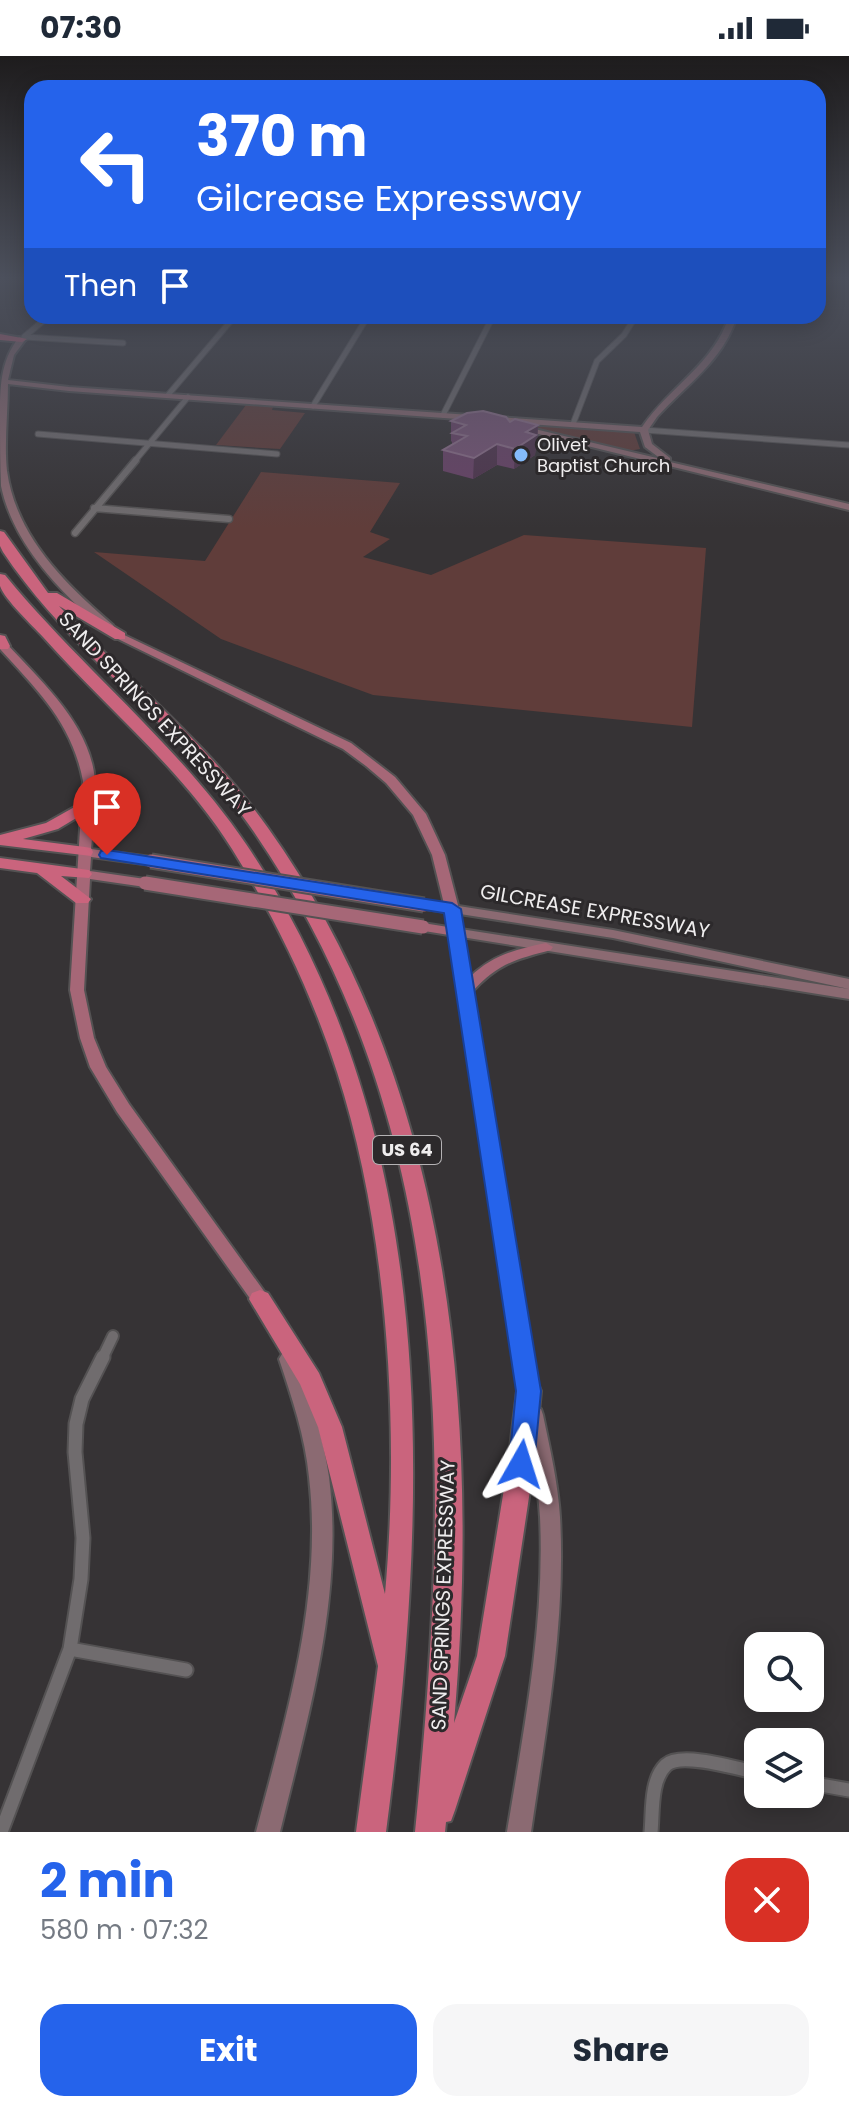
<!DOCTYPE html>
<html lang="en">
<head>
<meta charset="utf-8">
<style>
	:root { --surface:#fff; --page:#f6f6f7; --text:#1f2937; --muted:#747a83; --accent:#2563eb }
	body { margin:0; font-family:Poppins,sans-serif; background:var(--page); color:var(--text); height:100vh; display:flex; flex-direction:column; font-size:30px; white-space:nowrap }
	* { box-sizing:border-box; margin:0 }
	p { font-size:26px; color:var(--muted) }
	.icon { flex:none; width:44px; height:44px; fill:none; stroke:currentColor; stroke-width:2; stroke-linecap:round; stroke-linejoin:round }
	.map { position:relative; height:1776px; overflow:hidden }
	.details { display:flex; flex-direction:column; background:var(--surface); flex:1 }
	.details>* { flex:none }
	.top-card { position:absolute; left:24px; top:24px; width:802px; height:244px; border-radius:24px; box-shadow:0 4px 20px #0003; background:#2563eb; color:#fff; overflow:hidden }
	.buttons { position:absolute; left:744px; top:1576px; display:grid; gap:16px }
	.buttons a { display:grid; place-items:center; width:80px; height:80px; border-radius:16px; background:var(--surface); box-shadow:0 4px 20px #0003; font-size:40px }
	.pin { position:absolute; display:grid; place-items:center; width:68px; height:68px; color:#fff; margin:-82px -34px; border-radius:50% 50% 50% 0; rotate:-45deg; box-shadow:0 0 8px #0007 }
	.pin .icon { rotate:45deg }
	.me { position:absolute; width:88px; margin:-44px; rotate:6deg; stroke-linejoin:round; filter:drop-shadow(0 0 6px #0008) }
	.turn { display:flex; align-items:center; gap:28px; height:168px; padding:0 40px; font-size:36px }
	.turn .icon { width:104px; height:104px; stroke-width:2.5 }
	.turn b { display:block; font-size:56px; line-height:68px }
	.then { display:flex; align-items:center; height:76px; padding:0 40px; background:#0003; gap:16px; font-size:30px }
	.round { display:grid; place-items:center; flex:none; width:84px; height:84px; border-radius:24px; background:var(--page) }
	.overview { display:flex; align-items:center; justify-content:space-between; height:136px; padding:0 40px }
	h1 { font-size:48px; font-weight:700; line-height:60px; color:var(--accent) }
	.cta { display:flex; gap:16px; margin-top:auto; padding:16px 40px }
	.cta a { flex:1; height:92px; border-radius:24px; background:var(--accent); color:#fff; font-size:32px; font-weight:700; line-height:92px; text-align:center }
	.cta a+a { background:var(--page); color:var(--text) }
	.status { display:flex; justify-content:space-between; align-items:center; height:56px; padding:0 40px; background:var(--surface); direction:ltr }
	.status svg { height:22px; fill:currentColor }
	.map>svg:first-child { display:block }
	.green { fill:#603d3a }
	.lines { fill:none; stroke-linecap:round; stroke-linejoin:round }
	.street-far3-casing { stroke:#545253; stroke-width:7 }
	.street-far2-casing { stroke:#545253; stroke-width:9 }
	.street-far1-casing { stroke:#545253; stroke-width:14 }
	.street-casing { stroke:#545253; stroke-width:17 }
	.secondary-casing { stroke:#545253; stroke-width:4 }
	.primary-casing { stroke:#545253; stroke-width:4 }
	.highway-casing { stroke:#545253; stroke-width:4 }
	.street-far3 { stroke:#706c6e; stroke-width:5 }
	.street-far2 { stroke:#706c6e; stroke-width:6 }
	.street-far1 { stroke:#706c6e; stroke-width:10 }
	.street { stroke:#706c6e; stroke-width:13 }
	.secondary { fill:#8b6a72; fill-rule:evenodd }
	.primary { fill:#a66777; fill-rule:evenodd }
	.highway { fill:#ca647d; fill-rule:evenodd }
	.primary-bridge-casing { stroke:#545253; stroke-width:17; stroke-linecap:butt }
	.primary-bridge { stroke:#a66777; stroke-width:13 }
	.wall { fill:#694367 }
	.shaded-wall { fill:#4f354d }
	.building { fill:#775576; stroke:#8a6d88; stroke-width:2 }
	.route { fill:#2563eb; stroke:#184099; stroke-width:2 }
	.poi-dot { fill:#84bcfb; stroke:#2c292b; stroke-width:3 }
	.labels { text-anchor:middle; stroke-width:6; stroke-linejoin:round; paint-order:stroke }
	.far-poi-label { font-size:18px; fill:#efedee; stroke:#2c292b; text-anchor:start }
	.shield { fill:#2c292b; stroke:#b4b2b4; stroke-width:2 }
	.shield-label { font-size:18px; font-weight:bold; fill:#efedee }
	.street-label { font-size:20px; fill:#efedee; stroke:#2c292b }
</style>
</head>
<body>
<div class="status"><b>07:30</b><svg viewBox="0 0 49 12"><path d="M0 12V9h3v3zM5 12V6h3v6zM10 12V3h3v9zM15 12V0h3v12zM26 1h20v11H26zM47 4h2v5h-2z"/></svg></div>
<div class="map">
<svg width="849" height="1776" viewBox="0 0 849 1776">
	<rect width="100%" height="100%" fill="#363335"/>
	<!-- green -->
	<path class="green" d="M246,349l27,2 -1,3 33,3 -25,36 -64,-4z
		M516,368l118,8 6,17 -11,2z
		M261,416l139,11 -30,49 20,7 -27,18 68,18 93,-40 182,13 -14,179 -319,-32 -152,-56 -127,-87 111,9z"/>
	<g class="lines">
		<defs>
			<path id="street-far3" d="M24,281l25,-21
				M25,281l98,6
				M168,339l67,-79
				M313,350l55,-90
				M443,359l50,-99
				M573,368l24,-63 27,-26 12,-19
				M644,374l205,15
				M38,378l239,20
				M134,406l54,-65"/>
			<path id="street-far2" d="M94,452l135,11
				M75,477l61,-73"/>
			<path id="street-far1" d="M102,1303l11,-23"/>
			<path id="street" d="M70,1593l116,21
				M810,1727l39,7
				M1,1776l69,-183 11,-70 2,-41 -8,-86 1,-28 6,-25 21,-42
				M651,1776c2,-19 -1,-52 15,-67 15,-14 73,4 92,8"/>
			<path id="secondary" d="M729,260h8c-13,44 -50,68 -80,101l-9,13 4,14 18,14v4l179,42v6l-331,-81 4,-3 139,33 -16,-12 -5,-15 -571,-41 -61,-7c0,28 -4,59 -1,87 9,65 58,113 106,154l1,2 -5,3c-11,-4 -20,-14 -29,-22 -35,-33 -69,-74 -79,-122 -1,-22 -1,-46 -1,-68 0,-31 0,-56 19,-81l7,2 -12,16 -6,25 61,7 573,40c27,-40 72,-63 87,-111z
				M452,849l161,25 236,49v10l-236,-51 -166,-26 -2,-3 2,-3z
				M454,872l395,61v10l-400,-64 -2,-3 2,-3z
				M288,1296l6,2 3,5c14,39 26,77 32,118 15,119 -21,240 -49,355h-24c30,-115 67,-235 53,-355 -4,-41 -17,-79 -30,-118l3,-5z
				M534,1351l7,2 2,6c7,34 15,68 17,102 6,106 -14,211 -29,315h-24c17,-104 38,-209 33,-315 -2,-34 -9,-68 -15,-102l2,-6z"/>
			<path id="primary" d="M120,577l231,110 44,34 31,37 19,41 14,54 11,68c22,-22 47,-28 76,-34l7,4 -2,3c-35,9 -54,14 -79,42l66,399 -2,5 -7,3 -7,-3 -2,-5 -71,-456 -31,-5 -2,-3 7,-4 25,4 -2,-15 -27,-4 -2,-3 7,-4 20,3 -12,-49 -19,-40 -27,-32 -20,-17 -23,-17 -227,-111 -1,-2z
				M0,587l7,1c35,38 84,82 88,137 2,22 -2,46 -4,68l60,8 7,4 -7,4 -60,-8 -1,14 55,8 7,4 -7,4 -55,-8 -6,111 10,48 12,29 23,37 137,190 3,5 -3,5 -6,2 -6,-2 -137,-192 -27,-45 -10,-29 -10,-48 13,-209c-11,-58 -45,-90 -83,-132z"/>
			<path id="highway" d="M0,278l27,5 -5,3 -22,-2z
				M0,475l4,1 44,61h9l68,40v6h-10l-56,-33c69,74 150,138 209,222 183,257 213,588 186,895l23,-67 31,-192 9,-73 3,-7 9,-3 9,3 3,7 -7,73 -29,192 -50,154 -4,11 -5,1 -1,10h-30c35,-347 46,-699 -161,-1000 -71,-104 -181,-175 -251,-280l-3,-6z
				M0,518l5,1c76,93 173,169 241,269 197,292 184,654 140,988h-30l22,-166 -60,-239 -18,-43 -51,-85 3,-6 8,-3 8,3 51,80 23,54 43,167c15,-165 3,-364 -48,-522 -25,-78 -61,-153 -105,-223 -50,-80 -127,-142 -189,-212 -11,-12 -38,-37 -43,-51 0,-4 0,-8 0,-12z
				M0,579l5,1 5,10 -2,3h-8z
				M87,744l6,2 2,3 -2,3 -35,21 -35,10 62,8 6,1 2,4 -2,4 -91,-11v-10l46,-12z
				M0,802l89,12 3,4 -3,4 -28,-2 30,23 -3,4h-12l-39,-30 -37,-5z"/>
		</defs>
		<!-- street-far3 casing -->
		<use href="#street-far3" class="street-far3-casing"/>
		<!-- street-far2 casing -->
		<use href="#street-far2" class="street-far2-casing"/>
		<!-- street-far1 casing -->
		<use href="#street-far1" class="street-far1-casing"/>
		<!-- street casing -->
		<use href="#street" class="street-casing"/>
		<!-- secondary casing -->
		<use href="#secondary" class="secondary-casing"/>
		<!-- primary casing -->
		<use href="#primary" class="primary-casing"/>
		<!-- highway casing -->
		<use href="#highway" class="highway-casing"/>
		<!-- street-far3 -->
		<use href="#street-far3" class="street-far3"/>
		<!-- street-far2 -->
		<use href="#street-far2" class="street-far2"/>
		<!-- street-far1 -->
		<use href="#street-far1" class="street-far1"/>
		<!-- street -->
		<use href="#street" class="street"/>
		<!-- secondary -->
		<use href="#secondary" class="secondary"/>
		<!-- primary -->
		<use href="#primary" class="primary"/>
		<!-- highway -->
		<use href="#highway" class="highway"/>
		<defs>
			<path id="primary-bridge" d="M151,805l273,44
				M145,827l278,44"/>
		</defs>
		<!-- primary-bridge casing -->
		<use href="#primary-bridge" class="primary-bridge-casing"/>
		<!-- primary-bridge -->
		<use href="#primary-bridge" class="primary-bridge"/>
	</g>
	<!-- wall -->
	<path class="wall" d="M451,365l59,1 28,3 -1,20 -1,1 -1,9 -21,14 -17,-4 -24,14 -30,-8v-21l9,-5v-3l-1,-1z"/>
	<!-- shaded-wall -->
	<path class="shaded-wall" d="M538,369l-1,20 -1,1 -1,9 -21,14 1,-20 11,-17z
		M497,388v21l-24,14 1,-21z"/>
	<!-- building -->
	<path class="building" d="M483,355l23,6 4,5 5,-3 23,6 -12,7 10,3 -21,14 -18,-5 -23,14 -31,-8 24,-14 -15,-3 14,-8 -15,-4 16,-8z"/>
	<!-- sky -->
	<linearGradient id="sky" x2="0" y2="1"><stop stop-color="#1e1c1d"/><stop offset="0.47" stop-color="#4c505c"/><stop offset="1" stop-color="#4c505c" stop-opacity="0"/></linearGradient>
	<rect width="849" height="472" fill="url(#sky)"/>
	<!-- route -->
	<path class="route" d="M107,794l345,53 9,6 80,482 -7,73 -4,8 -9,3 -9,-3 -3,-8 7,-73 -72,-478 -343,-55 -2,-3 2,-4z"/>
	<!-- markers -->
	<circle class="poi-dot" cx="521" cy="399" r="8"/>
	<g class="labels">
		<!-- far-poi labels -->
		<g class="far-poi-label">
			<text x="537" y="395">Olivet<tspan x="537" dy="21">Baptist Church</tspan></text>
		</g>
		<!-- shield labels -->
		<rect class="shield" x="373" y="1080" width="68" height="28" rx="6"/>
		<g class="shield-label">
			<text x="407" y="1100">US 64</text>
		</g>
		<!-- street labels -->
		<g class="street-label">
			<text transform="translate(155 658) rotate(47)" y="7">SAND SPRINGS EXPRESSWAY</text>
			<text transform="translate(595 855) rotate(10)" y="7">GILCREASE EXPRESSWAY</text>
			<text transform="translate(443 1539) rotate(-88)" y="7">SAND SPRINGS EXPRESSWAY</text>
		</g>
	</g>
</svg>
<div class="buttons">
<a><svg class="icon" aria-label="search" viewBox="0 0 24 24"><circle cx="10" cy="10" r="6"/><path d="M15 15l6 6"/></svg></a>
<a><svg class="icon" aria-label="layers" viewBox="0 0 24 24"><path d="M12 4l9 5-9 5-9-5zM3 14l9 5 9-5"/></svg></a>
</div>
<div class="pin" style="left:107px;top:799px;background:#d93025"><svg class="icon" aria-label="arrive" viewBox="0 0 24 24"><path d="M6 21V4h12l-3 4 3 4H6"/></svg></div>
<svg class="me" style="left:521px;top:1408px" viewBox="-20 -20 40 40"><path d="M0-17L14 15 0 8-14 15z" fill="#2563eb" stroke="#fff" stroke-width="4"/></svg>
<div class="top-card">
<div class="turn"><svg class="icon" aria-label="left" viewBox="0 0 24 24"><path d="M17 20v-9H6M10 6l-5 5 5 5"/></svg><div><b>370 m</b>Gilcrease Expressway</div></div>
<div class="then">Then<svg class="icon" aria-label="arrive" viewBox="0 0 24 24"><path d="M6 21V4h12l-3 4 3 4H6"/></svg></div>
</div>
</div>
<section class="details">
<div class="overview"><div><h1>2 min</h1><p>580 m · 07:32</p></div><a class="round" style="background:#d93025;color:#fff"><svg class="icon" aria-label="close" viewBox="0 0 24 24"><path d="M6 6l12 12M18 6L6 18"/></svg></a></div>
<div class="cta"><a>Exit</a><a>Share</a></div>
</section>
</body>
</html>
